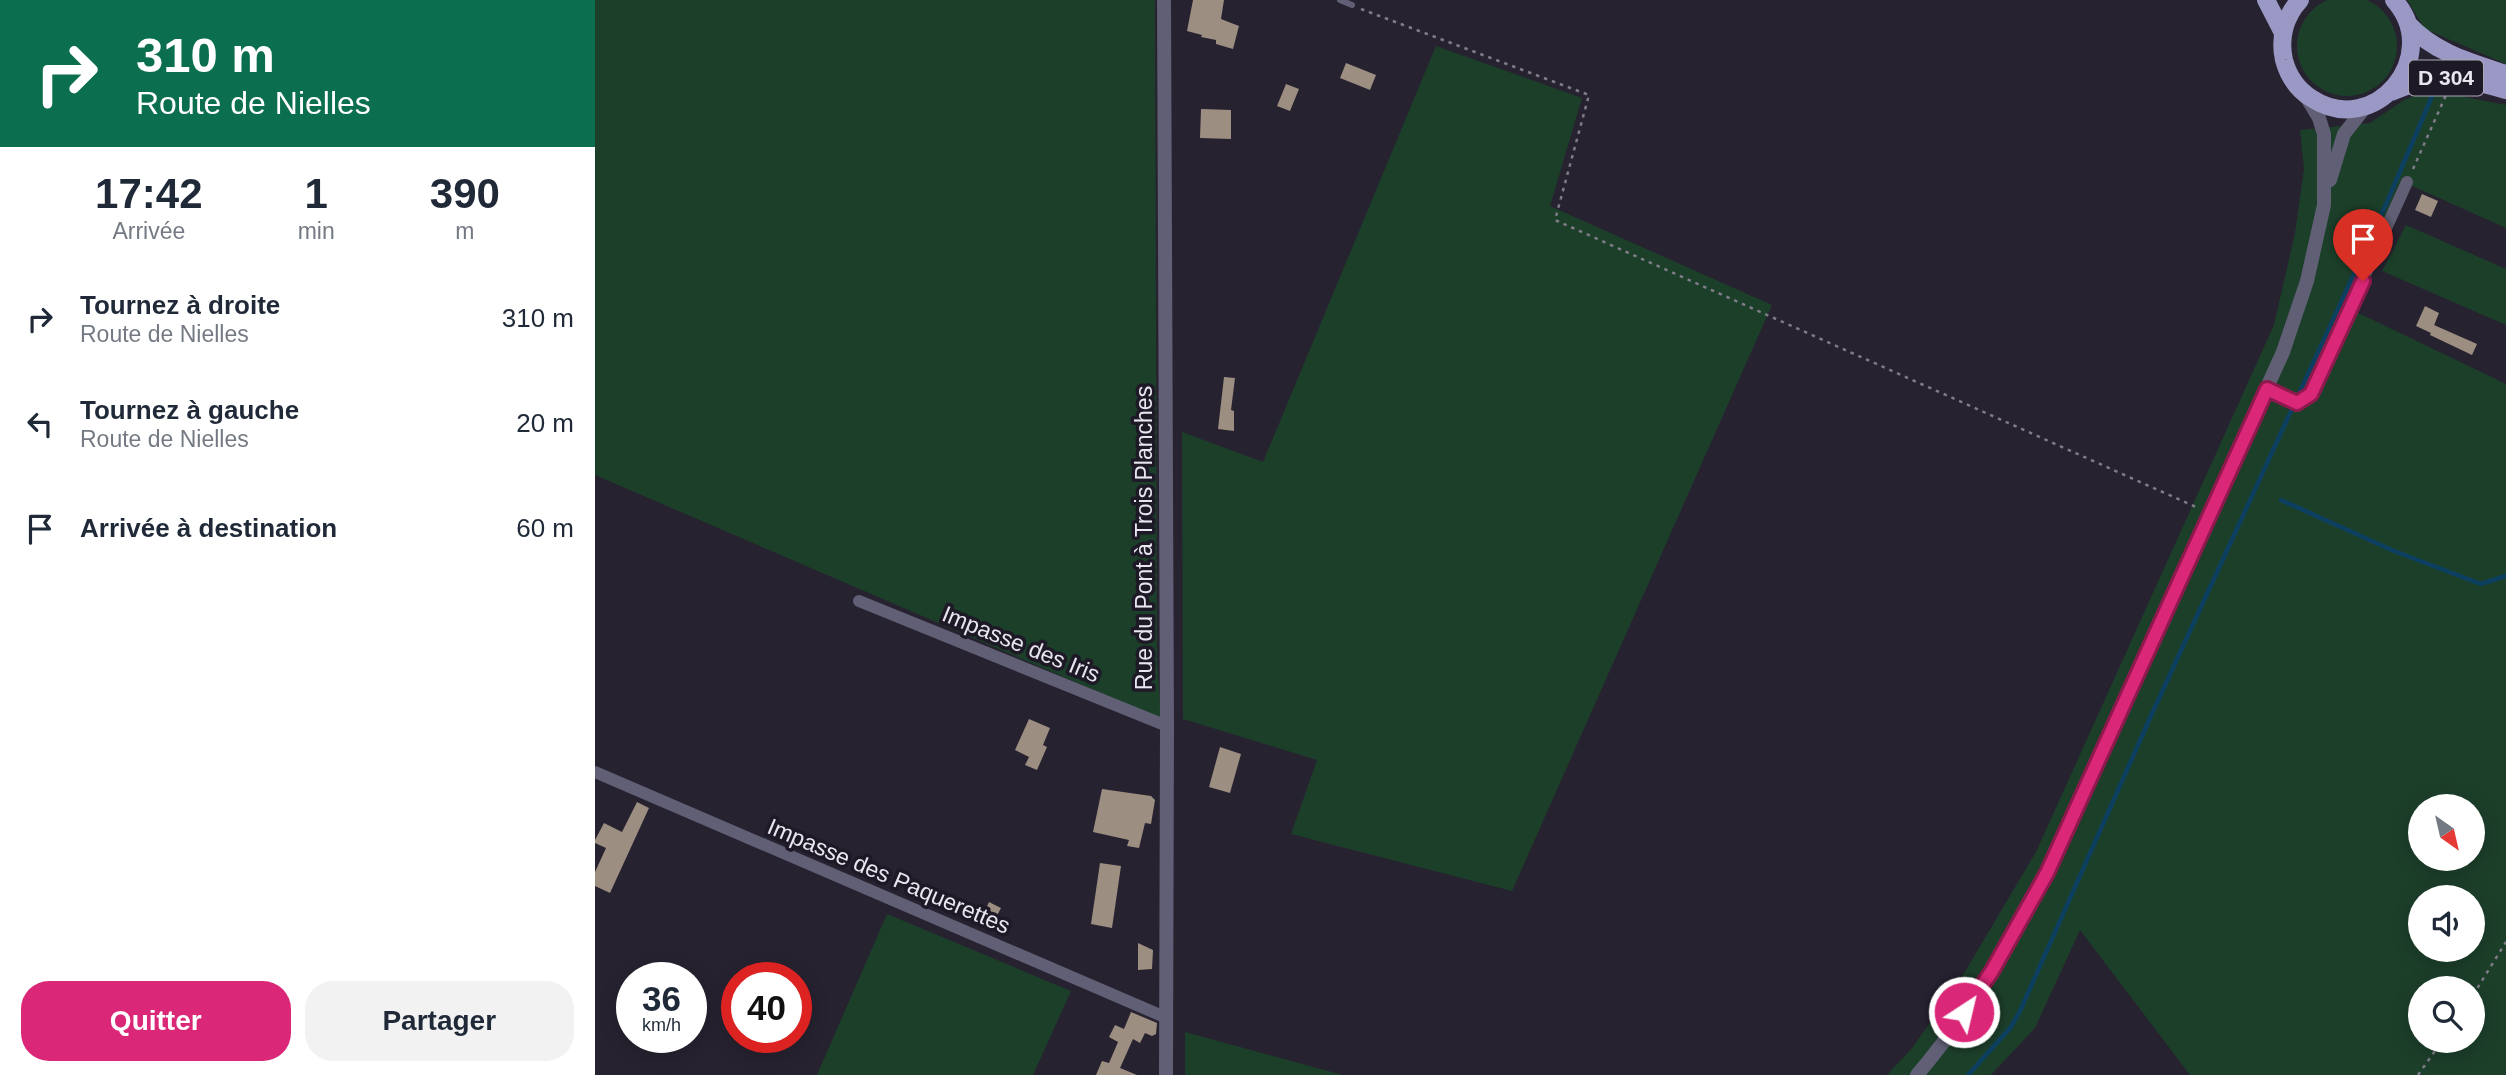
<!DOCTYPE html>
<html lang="fr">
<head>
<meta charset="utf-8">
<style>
	:root { --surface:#fff; --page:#f2f2f3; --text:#1f2937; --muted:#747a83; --accent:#db2777 }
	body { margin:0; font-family:Helvetica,sans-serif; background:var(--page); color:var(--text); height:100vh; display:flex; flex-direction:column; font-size:26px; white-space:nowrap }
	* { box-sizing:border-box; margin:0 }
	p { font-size:23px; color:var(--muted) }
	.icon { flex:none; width:38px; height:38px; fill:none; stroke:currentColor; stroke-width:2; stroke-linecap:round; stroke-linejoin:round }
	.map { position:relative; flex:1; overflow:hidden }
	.sheet { display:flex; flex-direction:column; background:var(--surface); width:595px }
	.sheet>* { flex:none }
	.guide { background:#0b6e4f; color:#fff; overflow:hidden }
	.needle { width:46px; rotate:146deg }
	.buttons { position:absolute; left:1813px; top:794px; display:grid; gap:14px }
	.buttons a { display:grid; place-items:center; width:77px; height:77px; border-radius:50%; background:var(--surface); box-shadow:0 4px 18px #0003; font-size:35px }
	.speed { position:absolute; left:21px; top:962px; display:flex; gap:14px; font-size:35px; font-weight:700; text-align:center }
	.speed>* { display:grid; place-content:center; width:91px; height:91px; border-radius:50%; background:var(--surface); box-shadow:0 4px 18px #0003; line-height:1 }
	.speed small { font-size:18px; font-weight:400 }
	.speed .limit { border:10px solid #d22; background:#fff; color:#111 }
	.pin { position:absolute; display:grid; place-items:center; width:60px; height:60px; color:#fff; margin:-72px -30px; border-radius:50% 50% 50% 0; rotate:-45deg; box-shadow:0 0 7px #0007 }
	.pin .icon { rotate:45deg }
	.me { position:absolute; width:77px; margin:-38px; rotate:35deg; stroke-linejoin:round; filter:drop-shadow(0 0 5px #0008) }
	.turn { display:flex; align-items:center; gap:24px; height:147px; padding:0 21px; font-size:32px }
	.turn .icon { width:91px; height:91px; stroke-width:2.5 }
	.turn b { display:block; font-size:49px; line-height:60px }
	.eta { display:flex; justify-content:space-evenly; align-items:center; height:119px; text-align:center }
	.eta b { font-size:42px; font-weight:600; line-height:49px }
	.button { display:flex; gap:14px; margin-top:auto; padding:14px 21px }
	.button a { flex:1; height:80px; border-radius:28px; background:var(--accent); color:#fff; font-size:28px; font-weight:600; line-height:80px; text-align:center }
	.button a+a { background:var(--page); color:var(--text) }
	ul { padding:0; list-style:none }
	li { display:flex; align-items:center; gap:21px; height:105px; padding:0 21px }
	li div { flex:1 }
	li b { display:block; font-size:26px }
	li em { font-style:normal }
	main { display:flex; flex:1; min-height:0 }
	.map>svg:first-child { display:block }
	.green { fill:#1c3f2a; fill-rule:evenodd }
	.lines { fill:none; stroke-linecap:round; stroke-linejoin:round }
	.stream { stroke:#0d4060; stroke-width:4.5 }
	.building { fill:#9c8e80 }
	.path { stroke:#7f7b88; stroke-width:2.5; stroke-dasharray:3.5 5; stroke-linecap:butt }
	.service { stroke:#605f75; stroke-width:6 }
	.minor { stroke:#605f75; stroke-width:12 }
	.tertiary { stroke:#605f75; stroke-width:14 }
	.primary { stroke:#9a98c4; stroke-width:18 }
	.route-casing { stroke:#8e194d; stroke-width:18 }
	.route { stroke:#db2777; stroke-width:12 }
	.labels { text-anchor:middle; stroke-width:7; stroke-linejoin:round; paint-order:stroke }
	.shield { fill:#1e1927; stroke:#aca8b4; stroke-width:2 }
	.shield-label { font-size:21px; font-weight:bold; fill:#e9e6f0 }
	.street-label { font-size:23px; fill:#e9e6f0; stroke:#1e1927 }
</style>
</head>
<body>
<main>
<section class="sheet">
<div class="guide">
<div class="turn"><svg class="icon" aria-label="right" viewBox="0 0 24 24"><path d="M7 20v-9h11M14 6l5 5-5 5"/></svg><div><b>310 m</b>Route de Nielles</div></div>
</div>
<div class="eta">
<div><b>17:42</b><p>Arrivée</p></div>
<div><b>1</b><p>min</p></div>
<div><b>390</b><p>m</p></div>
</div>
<ul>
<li><svg class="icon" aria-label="right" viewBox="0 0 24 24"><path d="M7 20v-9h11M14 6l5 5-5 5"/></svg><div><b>Tournez à droite</b><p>Route de Nielles</p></div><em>310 m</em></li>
<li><svg class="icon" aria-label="left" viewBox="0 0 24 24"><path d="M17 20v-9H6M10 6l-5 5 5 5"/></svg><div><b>Tournez à gauche</b><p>Route de Nielles</p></div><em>20 m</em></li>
<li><svg class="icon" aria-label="arrive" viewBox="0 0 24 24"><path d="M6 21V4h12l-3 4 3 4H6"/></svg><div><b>Arrivée à destination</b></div><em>60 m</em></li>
</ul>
<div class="button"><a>Quitter</a><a>Partager</a></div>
</section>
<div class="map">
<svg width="1911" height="1075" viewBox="0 0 1911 1075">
	<rect width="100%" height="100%" fill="#272230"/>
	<!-- green -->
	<path class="green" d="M1702 46a50 50 0 1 1 100 0a50 50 0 1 1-100 0Z
		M0,0h560l2,658 4,61 -566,-244z
		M1812,0h99v64l-81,-35z
		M841,46l146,52 -32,108 222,99 -260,586 -221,-57 26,-74 -134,-41 -1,-287 81,30z
		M1829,92l31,3 51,10v123l-105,-47 -55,126 160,77v691h-316l-110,-145 -45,98 -44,47h-104l26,-28 53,-77 70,-118 238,-527 21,-92 9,-64 -4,-39 70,-7 34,-23zM1825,807h53v52h-53zM1825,898h53v52h-53zM1825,989h53v52h-53z
		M1811,225l100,44v56l-124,-54z
		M292,914l184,77 -38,84h-216z
		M590,1032l158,43h-158z"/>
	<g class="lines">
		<!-- stream -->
		<path class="stream" d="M1686,500l113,51 87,33 25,-8
			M1373,1075l43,-48 9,-16 130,-293 237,-516 46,-108"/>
	</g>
	<!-- building -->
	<path class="building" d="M598,0h31l-3,19 18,7 -6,23 -17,-5v-4l-15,-3 1,-2 -15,-4z
		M751,63l30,12 -6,15 -30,-12z
		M691,84l13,5 -9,22 -13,-5z
		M606,109l30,1v29l-31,-1z
		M1827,194l16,7 -7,16 -16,-7z
		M1830,306l14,7 -8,20 -15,-7z
		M1839,325l43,19 -5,11 -42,-20z
		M629,377l11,1 -4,32 3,1v20l-16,-2z
		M434,719l21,9 -7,17 4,2 -10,23 -12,-5 4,-8 -14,-7z
		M625,747l21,7 -11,39 -21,-6z
		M507,789l49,7 4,4 -4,24 -6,-1 -6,25 -12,-2 2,-6 -36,-8z
		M42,802l12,6 -39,85 -15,-7v-14l11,-24 -11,-5v-3l9,-17 18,9z
		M505,863l21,3 -9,62 -21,-4z
		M394,902l12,6 -11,21 -11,-5z
		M543,943l15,7 -1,19 -14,1z
		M536,1012l26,11 -1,11 -4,2 -7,-3 -5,10 -7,-4 -13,29 17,7h-41l6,-14 7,2 9,-21 -9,-5 6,-12 9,4z"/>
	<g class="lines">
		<!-- path -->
		<path class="path" d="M766,9l228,86 -34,125 641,287
			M1818,169l33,-74
			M1878,995l33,-53
			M1823,1075l24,-34"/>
		<!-- service -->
		<path class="service" d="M745,0l12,5"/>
		<!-- minor -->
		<path class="minor" d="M1672,389l30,14 14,-9 96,-212
			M264,601l308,125
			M0,772l572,246"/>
		<!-- tertiary -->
		<path class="tertiary" d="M569,0l3,726 -1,349
			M1735,180l14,-46 23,-29
			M1322,1075c52,-61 93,-131 130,-202l236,-521 24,-71 17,-76v-71l-5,-16 -15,-25"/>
		<!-- primary -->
		<path class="primary" d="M1671,0l17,33
			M1705,0c-15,16 -21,38 -16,60 4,15 13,29 27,38 63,42 133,-42 83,-98
			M1813,24c27,29 61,38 98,50
			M1796,92c44,-19 70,-15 115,-2"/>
	</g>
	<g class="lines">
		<defs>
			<path id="route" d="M1369,1012l28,-41 55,-98 220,-484 30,14 14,-9 52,-113"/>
		</defs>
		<!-- route casing -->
		<use href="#route" class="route-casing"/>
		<!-- route -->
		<use href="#route" class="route"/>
	</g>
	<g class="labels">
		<!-- shield labels -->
		<rect class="shield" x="1814" y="60.5" width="74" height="35" rx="5"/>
		<g class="shield-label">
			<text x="1851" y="85">D 304</text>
		</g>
		<!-- street labels -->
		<g class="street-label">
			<text transform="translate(549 538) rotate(-90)" y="8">Rue du Pont à Trois Planches</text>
			<text transform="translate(426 644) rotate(22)" y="8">Impasse des Iris</text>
			<text transform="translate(294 876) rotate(23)" y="8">Impasse des Paquerettes</text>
		</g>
	</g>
</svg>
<div class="buttons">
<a><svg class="needle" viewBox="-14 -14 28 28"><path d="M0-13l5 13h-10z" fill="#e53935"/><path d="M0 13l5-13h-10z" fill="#747a83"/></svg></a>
<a><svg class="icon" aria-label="sound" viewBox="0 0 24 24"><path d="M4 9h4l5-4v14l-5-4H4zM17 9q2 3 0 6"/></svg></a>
<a><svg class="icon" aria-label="search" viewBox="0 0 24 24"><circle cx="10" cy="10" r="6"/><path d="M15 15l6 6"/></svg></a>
</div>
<div class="speed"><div>36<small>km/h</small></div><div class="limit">40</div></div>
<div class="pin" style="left:1768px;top:281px;background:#d93025"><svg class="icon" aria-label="arrive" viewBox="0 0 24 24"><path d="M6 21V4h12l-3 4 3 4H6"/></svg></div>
<svg class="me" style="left:1369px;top:1012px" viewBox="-20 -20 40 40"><circle r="17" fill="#db2777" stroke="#fff" stroke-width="3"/><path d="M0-11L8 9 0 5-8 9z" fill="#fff"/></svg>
</div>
</main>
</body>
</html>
